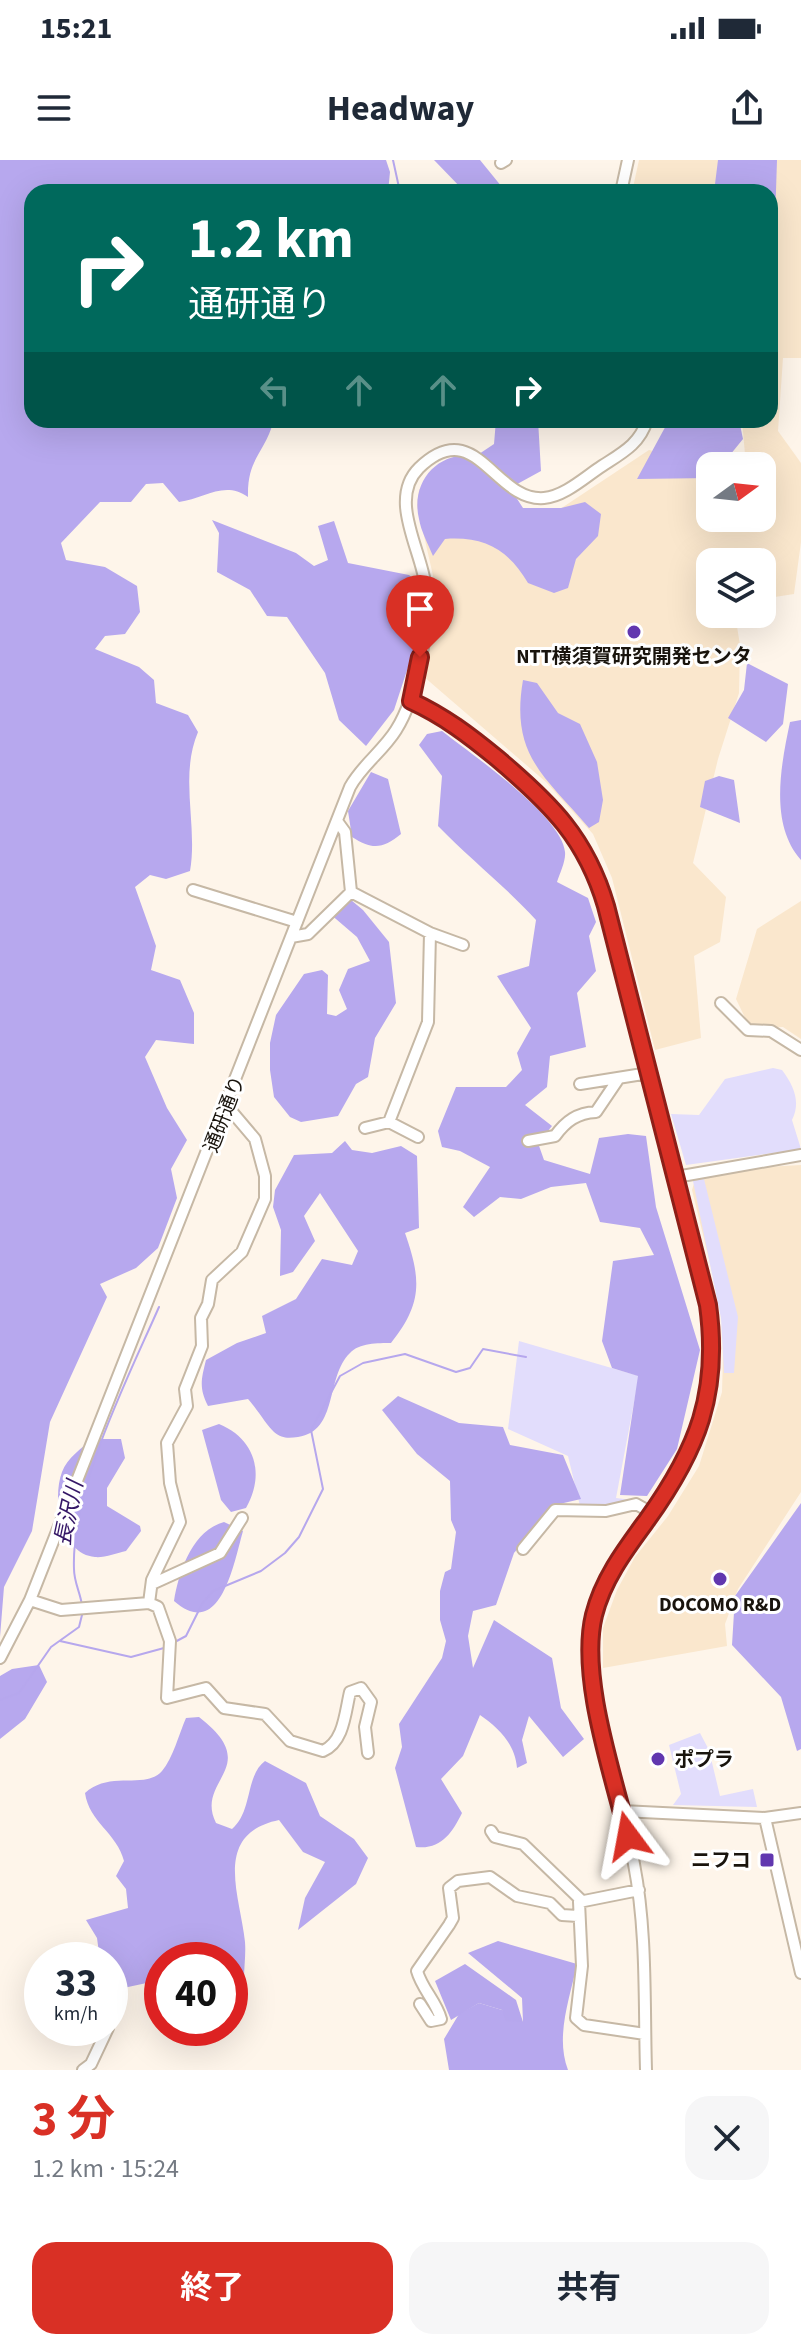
<!DOCTYPE html>
<html lang="ja">
<head>
<meta charset="utf-8">
<style>
	:root { --surface:#fff; --page:#f6f6f7; --text:#1f2937; --muted:#747a83; --accent:#d93025 }
	body { margin:0; font-family:"Source Sans 3","Noto Sans JP",sans-serif; background:var(--page); color:var(--text); height:100vh; display:flex; flex-direction:column; font-size:30px; white-space:nowrap }
	* { box-sizing:border-box; margin:0 }
	p { font-size:26px; color:var(--muted) }
	.icon { flex:none; width:44px; height:44px; fill:none; stroke:currentColor; stroke-width:2; stroke-linecap:round; stroke-linejoin:round }
	.map { position:relative; height:1910px; overflow:hidden }
	.sheet { display:flex; flex-direction:column; background:var(--surface); flex:1 }
	.sheet>* { flex:none }
	.guide { position:absolute; left:24px; top:24px; width:754px; height:244px; border-radius:24px; box-shadow:0 8px 32px #0002; background:#00695c; color:#fff; overflow:hidden }
	.needle { width:52px; rotate:75deg }
	.buttons { position:absolute; left:696px; top:292px; display:grid; gap:16px }
	.buttons a { display:grid; place-items:center; width:80px; height:80px; border-radius:16px; background:var(--surface); box-shadow:0 8px 32px #0002; font-size:40px }
	.speed { position:absolute; left:24px; top:1782px; display:flex; gap:16px; font-size:40px; font-weight:700; text-align:center }
	.speed>* { display:grid; place-content:center; width:104px; height:104px; border-radius:50%; background:var(--surface); box-shadow:0 8px 32px #0002; line-height:1 }
	.speed small { font-size:20px; font-weight:400 }
	.speed .limit { border:12px solid #d22; background:#fff; color:#111 }
	.pin { position:absolute; display:grid; place-items:center; width:68px; height:68px; color:#fff; margin:-82px -34px; border-radius:50% 50% 50% 0; rotate:-45deg; box-shadow:0 0 8px #0007 }
	.pin .icon { rotate:45deg }
	.me { position:absolute; width:88px; margin:-44px; rotate:347deg; stroke-linejoin:round; filter:drop-shadow(0 0 6px #0008) }
	.turn { display:flex; align-items:center; gap:28px; height:168px; padding:0 32px; font-size:36px }
	.turn .icon { width:104px; height:104px; stroke-width:2.5 }
	.turn b { display:block; font-size:56px; line-height:68px }
	.lanes { display:flex; align-items:center; height:76px; padding:0 32px; background:#0003; justify-content:center; gap:40px; direction:ltr }
	.lanes .off { opacity:.35 }
	.round { display:grid; place-items:center; flex:none; width:84px; height:84px; border-radius:24px; background:var(--page) }
	.headline { display:flex; align-items:center; justify-content:space-between; height:136px; padding:0 32px }
	h1 { font-size:48px; font-weight:700; line-height:60px; color:var(--accent) }
	.cta { display:flex; gap:16px; margin-top:auto; padding:16px 32px }
	.cta a { flex:1; height:92px; border-radius:24px; background:var(--accent); color:#fff; font-size:32px; font-weight:700; line-height:92px; text-align:center }
	.cta a+a { background:var(--page); color:var(--text) }
	.status { display:flex; justify-content:space-between; align-items:center; height:56px; padding:0 40px; background:var(--surface); direction:ltr }
	.status svg { height:22px; fill:currentColor }
	header { display:flex; justify-content:space-between; align-items:center; height:104px; padding:0 32px; background:var(--surface); font-size:36px; font-weight:700 }
	.map>svg:first-child { display:block }
	.built { fill:#fae7cd }
	.green { fill:#e2ddfc }
	.forest { fill:#b7a8ee }
	.water { fill:#b6a7ed }
	.lines { fill:none; stroke-linecap:round; stroke-linejoin:round }
	.stream { stroke:#b6a7ed; stroke-width:2 }
	.minor-casing { stroke:#c6b8a5; stroke-width:14 }
	.minor { stroke:#fff; stroke-width:10 }
	.route-casing { stroke:#8d1f18; stroke-width:20 }
	.route { stroke:#d93025; stroke-width:14 }
	.poi-dot { fill:#6137af; stroke:#fff; stroke-width:3 }
	.labels { text-anchor:middle; stroke-width:6; stroke-linejoin:round; paint-order:stroke }
	.poi-label { font-size:20px; font-weight:bold; fill:#19140d; stroke:#fff }
	.street-label { font-size:20px; fill:#19140d; stroke:#fff }
	.water-label { font-size:22px; font-style:italic; fill:#341666; stroke:#fff }
</style>
</head>
<body>
<div class="status"><b>15:21</b><svg viewBox="0 0 49 12"><path d="M0 12V9h3v3zM5 12V6h3v6zM10 12V3h3v9zM15 12V0h3v12zM26 1h20v11H26zM47 4h2v5h-2z"/></svg></div>
<header><svg class="icon" aria-label="menu" viewBox="0 0 24 24"><path d="M4 6h16M4 12h16M4 18h16"/></svg>Headway<svg class="icon" aria-label="share" viewBox="0 0 24 24"><path d="M12 15V3M7 8l5-5 5 5M5 13v7h14v-7"/></svg></header>
<div class="map">
<svg width="801" height="1910" viewBox="0 0 801 1910">
	<rect width="100%" height="100%" fill="#fef5ea"/>
	<!-- built -->
	<path class="built" d="M639,0h162v198h-18l-5,73 23,32v79l-7,52 -32,5v-37h-52v52h25l5,31 -1,48 -21,66 -25,104 33,34 -6,45 -26,14 7,82 -46,12 -43,-172 -19,-44 -47,-52 -123,-106 10,-58 1,-38 -17,-75 2,-15 10,-13 103,34h25l92,-61 65,16h-4v52h52v-52h-16l-4,-46h28v-228h-138z
		M801,741v138l-18,-12 -33,1 -14,-29 21,-70z
		M801,1005v327l-63,97 -13,35 2,22 -124,22v-40l14,-38 18,-33 33,-41 31,-50 23,-74 2,-72 -32,-130 3,-10 70,-13z"/>
	<!-- green -->
	<path class="green" d="M773,908l9,2c12,16 19,32 10,50l9,29 -115,16 -15,-51 28,1 26,-36z
		M704,1019l34,138 -4,56h-10l-3,-55 -28,-137z
		M519,1181l120,35 -23,122 32,4 -68,4 -12,-50 -60,-27z
		M700,1573l9,17 11,46 33,-7 4,18 -84,-2 8,-11 -12,-49z"/>
	<!-- forest -->
	<path class="forest" d="M0,0h386l4,12 -2,20h-356v228h242c-10,35 -27,38 -26,77 -24,-17 -44,2 -69,5l-16,-19 -17,1 -15,18h-31l-39,41 5,17 39,7 32,19 3,26 -15,22 -20,2 -10,13 44,18 15,13 2,23 32,12 10,17c-19,45 0,93 -8,139l-24,8 -16,-4 -15,12 21,59 -5,24 29,10 14,33v31l-38,-4 -11,17 22,51 20,32 -16,29 6,29 -19,50 -22,20 -36,16 7,13 -57,125 -18,109 -28,56 -4,50z
		M434,0h46l26,32h-41z
		M718,0h59l-4,124h-3v-92h-56z
		M496,260h42l3,51 -31,17 13,20h38l24,-6 16,12 -3,22 -22,23 -8,29 -14,5 -26,-10c-19,-33 -44,-47 -83,-44l-12,17c-5,-12 -12,-25 -14,-37 -9,-38 20,-69 57,-63l18,-12z
		M669,260h70l4,19 -22,27h-11v12l-73,1z
		M212,360l84,33 18,13 14,-6 -10,-34 16,-5 14,42 61,12 12,10 -7,64 -20,61 -28,36 -27,-26 -14,-47 -38,-56 -20,-1 -17,-26 -33,-18 2,-39z
		M747,503l41,21 -5,40 -17,18 -38,-24 16,-28z
		M523,520l14,3 21,30 22,11 17,38 6,38 -4,22 -10,6c-44,-52 -79,-72 -66,-148z
		M801,560v140c-32,-36 -20,-95 -11,-138z
		M442,571c29,23 120,85 123,121 1,9 -5,21 -8,30l31,16 8,24 -7,14 7,35 -19,22 9,54 -36,9 -3,31 -22,18 27,21 -14,17 6,17 46,14 9,-36 29,-4 18,2 10,71 44,143 -23,99 -30,47 -27,-1 18,-119 -26,-8 -10,-27 11,-80 41,-6 -14,-27 -40,-6 -14,-39 -35,4 -30,12 -21,-2 -26,20 -11,-10 27,-40 -30,-16 -18,-4 -4,-16 18,-44h50l16,-17 -5,-17 14,-25 -34,-52 32,-10 7,-46c-30,-33 -66,-61 -98,-94l4,-50 -23,-31 8,-11z
		M371,612l17,7 13,55c-18,15 -29,16 -49,3l-4,-26z
		M719,616l15,4 6,43 -40,-16 5,-26z
		M338,739l13,1 12,10 26,32 7,61 -21,35 -7,39 -12,7 -18,32 -37,6 -11,-5 -16,-20 -4,-27v-27l6,-28 28,-41 18,-4 6,5 -1,39 9,2 11,-7 -8,-19 9,-21 22,-8 -13,-24 -28,-24z
		M345,981l7,9 20,3 29,-7 16,10 2,72 -14,5c16,46 18,70 -14,110 -13,0 -32,0 -41,10 -25,24 -11,78 -52,84 -9,1 -16,2 -24,-5 -7,-6 -17,-23 -26,-33l-40,7c-9,-18 -7,-26 -2,-46l31,-17 29,-10 -4,-17 34,-17 26,-40 30,6 6,-14 -38,-58 -16,23 11,25 -22,31 -13,4 1,-46 -8,-23 2,-17 19,-35 38,-2z
		M398,1236l61,27 44,4 7,18 53,10 18,44 -26,6 -41,48 -18,52 -23,6 -5,25 5,32 21,-48 58,38 9,50 23,31 -21,18 -34,-41 -7,24 5,23 -10,5c-2,-24 -18,-40 -37,-53l-17,41 -22,23 21,34c-10,20 -21,37 -46,34l-21,-79 7,-21 -3,-23 43,-66 4,-17 -6,-21v-29l5,-19 6,-3 5,-37 -5,-12 -1,-39 -33,-27 -35,-44z
		M219,1264c37,15 46,51 27,84l-15,4 -10,-12 -19,-70z
		M92,1279h29l4,19 -18,30v18l33,20 1,5 -15,20c-9,2 -22,7 -31,6 -35,-3 -43,-59 -33,-85 5,-14 20,-24 30,-33z
		M801,1343v246l-4,2 -16,-54 -49,-52 3,-49z
		M224,1362l19,9c-9,31 -22,111 -69,70 5,-30 18,-70 50,-79z
		M39,1505l8,17 -22,37 -25,20v-63l12,-7z
		M199,1557c66,51 -5,62 17,106l16,6c21,-18 13,-53 33,-68l41,22 14,33 34,23 14,19 -12,26 -58,46 7,-32 20,-36 -22,-10 -24,-32c-67,14 -39,75 -34,122 1,12 -1,25 -1,37 -2,33 -1,53 -40,56 -11,1 -26,2 -34,-7h60v-68h-68v41l-6,-20 -42,9 -4,-8v-22h-10l-3,-22 -11,-18 42,-12 -2,-19 -10,-13 8,-15c-7,-28 -35,-39 -39,-68 25,-23 60,-3 77,-22 11,-13 17,-37 24,-53z
		M498,1781l79,23c-7,34 -22,72 -9,106h-119l-5,-31 15,-25 20,-11 23,7 21,12 -1,-24 -54,-45z"/>
	<!-- water -->
	<path class="water" d="M465,1804l51,36 7,22 -17,-1 -4,-11 -23,-7 -28,17 -16,-39z"/>
	<g class="lines">
		<!-- stream -->
		<path class="stream" d="M393,0l7,32
			M82,1445c-2,-13 -8,-23 -8,-36 -3,-80 53,-189 85,-262
			M60,1481l71,16 33,-9
			M173,1483l13,-7 16,-32 11,-13 48,-20 24,-18 14,-16 24,-48 -12,-59 29,-54 23,-13 42,-9 51,18 14,-4 13,-19 43,8
			M0,1540l19,-7 32,-46 28,-20 4,-16"/>
		<defs>
			<path id="minor" d="M501,3l5,-3
				M621,32l7,-32
				M411,541c33,15 59,35 87,58 51,42 89,82 108,147l102,399c12,88 -9,143 -61,214 -25,35 -49,69 -56,113 -9,63 31,166 43,232 13,67 10,138 12,206
				M193,730l104,32
				M351,732l79,41 33,12
				M291,777l17,-3 43,-42 -6,-60 -8,-11
				M721,843l27,27 23,1 30,19
				M580,924l69,-11
				M227,946l28,33 10,37v23l-23,53 -30,28 -4,24 -7,14 1,28 -17,43 2,17 -20,37 3,40 10,39 -28,58 -3,23 9,4 12,34 -3,57 39,-10 18,20 41,6 25,27 33,10c21,-9 22,-38 27,-59l11,-4 10,14 -6,25 3,26
				M389,962l39,-100 2,-89
				M365,968l24,-6 29,15
				M528,981l27,-5c11,-15 22,-23 41,-24l23,-34
				M676,1017l125,-22
				M523,1389l32,-39 51,1 30,-7 16,9
				M152,1424l68,-31 22,-35
				M30,1440l31,10 88,-7
				M0,1498l30,-58 320,-813c12,-22 33,-36 46,-57 21,-33 34,-102 30,-141 -3,-37 -39,-89 -7,-121 57,-55 75,34 125,30 21,-2 41,-21 58,-32 20,-13 38,-22 45,-46
				M622,1651l143,7 36,-5
				M765,1658l36,155
				M491,1671l4,6 28,7 58,56
				M639,1730l-60,12 3,64 -6,52 8,7 61,9
				M420,1844l11,17 10,-2c-5,-18 -19,-30 -24,-48l32,-46 4,-7 -4,-30 9,-7 32,-4 27,19 33,7 12,12 16,1
				M83,1910l8,-6 17,-36"/>
		</defs>
		<!-- minor casing -->
		<use href="#minor" class="minor-casing"/>
		<!-- minor -->
		<use href="#minor" class="minor"/>
	</g>
	<g class="lines">
		<defs>
			<path id="route" d="M420,497l-9,44c33,15 59,35 87,58 53,45 88,79 108,147l102,399c12,88 -10,144 -61,215 -22,30 -44,59 -53,95 -15,62 19,159 34,221"/>
		</defs>
		<!-- route casing -->
		<use href="#route" class="route-casing"/>
		<!-- route -->
		<use href="#route" class="route"/>
	</g>
	<!-- markers -->
	<g class="poi-dot">
		<circle cx="634" cy="472" r="8"/>
		<circle cx="720" cy="1419" r="8"/>
		<circle cx="658" cy="1599" r="8"/>
		<rect x="759" y="1692" width="16" height="16" rx="4"/>
	</g>
	<g class="labels">
		<!-- poi labels -->
		<g class="poi-label">
			<text x="634" y="503">NTT横須賀研究開発センタ</text>
			<text x="720" y="1451">DOCOMO R&amp;D</text>
			<text x="674" y="1606" text-anchor="start">ポプラ</text>
			<text x="751" y="1707" text-anchor="end">ニフコ</text>
		</g>
		<!-- street labels -->
		<g class="street-label">
			<text transform="translate(224 954) rotate(-69)" y="7">通研通り</text>
		</g>
		<!-- water labels -->
		<g class="water-label">
			<text transform="translate(68 1353) rotate(-78)" y="8">長沢川</text>
		</g>
	</g>
</svg>
<div class="buttons">
<a><svg class="needle" viewBox="-14 -14 28 28"><path d="M0-13l5 13h-10z" fill="#e53935"/><path d="M0 13l5-13h-10z" fill="#747a83"/></svg></a>
<a><svg class="icon" aria-label="layers" viewBox="0 0 24 24"><path d="M12 4l9 5-9 5-9-5zM3 14l9 5 9-5"/></svg></a>
</div>
<div class="speed"><div>33<small>km/h</small></div><div class="limit">40</div></div>
<div class="pin" style="left:420px;top:497px;background:#d93025"><svg class="icon" aria-label="arrive" viewBox="0 0 24 24"><path d="M6 21V4h12l-3 4 3 4H6"/></svg></div>
<svg class="me" style="left:628px;top:1676px" viewBox="-20 -20 40 40"><path d="M0-17L14 15 0 8-14 15z" fill="#d93025" stroke="#fff" stroke-width="4"/></svg>
<div class="guide">
<div class="turn"><svg class="icon" aria-label="right" viewBox="0 0 24 24"><path d="M7 20v-9h11M14 6l5 5-5 5"/></svg><div><b>1.2 km</b>通研通り</div></div>
<div class="lanes"><svg class="icon off" aria-label="left" viewBox="0 0 24 24"><path d="M17 20v-9H6M10 6l-5 5 5 5"/></svg><svg class="icon off" aria-label="ahead" viewBox="0 0 24 24"><path d="M12 20V5M6 11l6-6 6 6"/></svg><svg class="icon off" aria-label="ahead" viewBox="0 0 24 24"><path d="M12 20V5M6 11l6-6 6 6"/></svg><svg class="icon" aria-label="right" viewBox="0 0 24 24"><path d="M7 20v-9h11M14 6l5 5-5 5"/></svg></div>
</div>
</div>
<section class="sheet">
<div class="headline"><div><h1>3 分</h1><p>1.2 km · 15:24</p></div><a class="round"><svg class="icon" aria-label="close" viewBox="0 0 24 24"><path d="M6 6l12 12M18 6L6 18"/></svg></a></div>
<div class="cta"><a>終了</a><a>共有</a></div>
</section>
</body>
</html>
